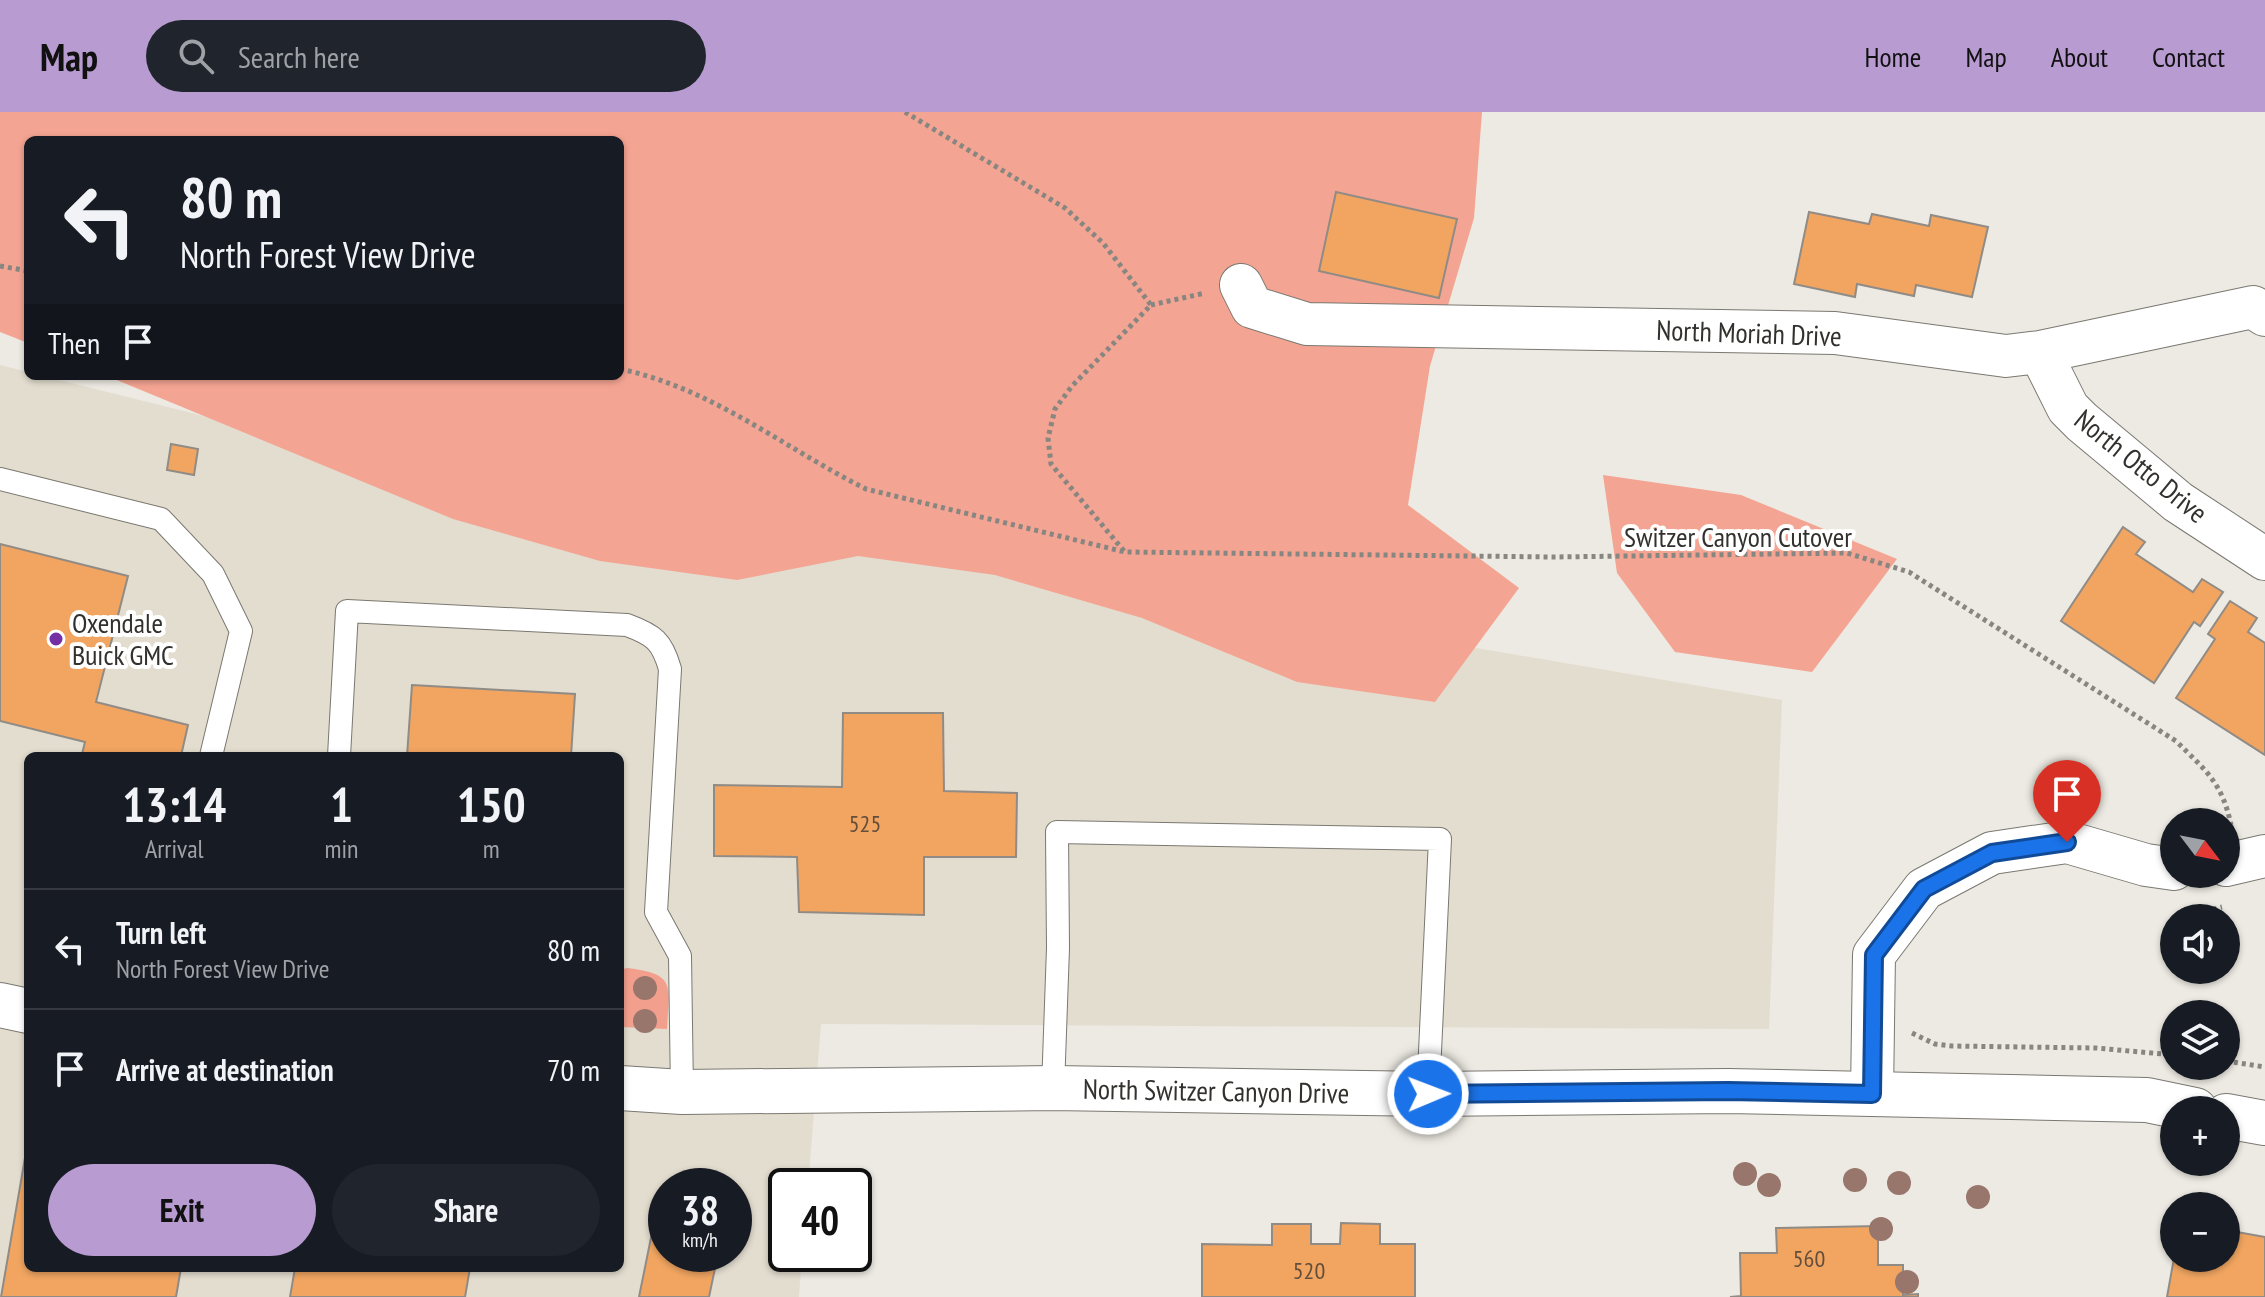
<!DOCTYPE html>
<html lang="en">
<head>
<meta charset="utf-8">
<style>
	:root { --surface:#171b24; --page:#20242c; --text:#f1f3f6; --muted:#9ea1a6; --line:#363941; --accent:#b89bd1 }
	body { margin:0; font-family:"PT Sans Narrow",sans-serif; background:var(--page); color:var(--text); height:100vh; display:flex; flex-direction:column; font-size:30px; white-space:nowrap }
	* { box-sizing:border-box; margin:0 }
	p { font-size:26px; color:var(--muted) }
	.icon { flex:none; width:44px; height:44px; fill:none; stroke:currentColor; stroke-width:2; stroke-linecap:round; stroke-linejoin:round }
	.map { position:relative; flex:1; overflow:hidden }
	.sheet { position:absolute; left:24px; top:640px; width:600px; height:520px; display:flex; flex-direction:column; background:var(--surface); border-radius:12px; box-shadow:0 2px 6px #0004 }
	.sheet>* { flex:none }
	.guide { position:absolute; left:24px; top:24px; width:600px; height:244px; border-radius:12px; box-shadow:0 2px 6px #0004; background:#171b24; color:var(--text); overflow:hidden }
	.needle { width:52px; rotate:122deg }
	.tools { position:absolute; left:2160px; top:696px; display:grid; gap:16px }
	.tools a { display:grid; place-items:center; width:80px; height:80px; border-radius:50%; background:var(--surface); box-shadow:0 2px 6px #0004; font-size:40px }
	.speed { position:absolute; left:648px; top:1056px; display:flex; gap:16px; font-size:40px; font-weight:700; text-align:center }
	.speed>* { display:grid; place-content:center; width:104px; height:104px; border-radius:50%; background:var(--surface); box-shadow:0 2px 6px #0004; line-height:1 }
	.speed small { font-size:20px; font-weight:400 }
	.speed .limit { border:4px solid #111; border-radius:12px; background:#fff; color:#111 }
	.pin { position:absolute; display:grid; place-items:center; width:68px; height:68px; color:#fff; margin:-82px -34px; border-radius:50% 50% 50% 0; rotate:-45deg; box-shadow:0 0 8px #0007 }
	.pin .icon { rotate:45deg }
	.me { position:absolute; width:88px; margin:-44px; rotate:89deg; stroke-linejoin:round; filter:drop-shadow(0 0 6px #0008) }
	.turn { display:flex; align-items:center; gap:28px; height:168px; padding:0 24px; font-size:36px }
	.turn .icon { width:104px; height:104px; stroke-width:2.5 }
	.turn b { display:block; font-size:56px; line-height:68px }
	.then { display:flex; align-items:center; height:76px; padding:0 24px; background:#0003; gap:16px; font-size:30px }
	.eta { display:flex; justify-content:space-evenly; align-items:center; height:136px; text-align:center }
	.eta b { font-size:48px; font-weight:600; line-height:56px }
	.primary-button { display:flex; gap:16px; margin-top:auto; padding:16px 24px }
	.primary-button a { flex:1; height:92px; border-radius:48px; background:var(--accent); color:#111; font-size:32px; font-weight:600; line-height:92px; text-align:center }
	.primary-button a+a { background:var(--page); color:var(--text) }
	ul { padding:0; list-style:none }
	li { display:flex; align-items:center; gap:24px; height:120px; padding:0 24px; border-top:2px solid var(--line) }
	li div { flex:1 }
	li b { display:block; font-size:30px }
	li em { font-style:normal }
	header { display:flex; align-items:center; gap:48px; box-sizing:border-box; height:112px; padding:0 40px; background:var(--accent); color:#111 }
	header strong { font-size:38px }
	nav { display:flex; gap:44px; margin-inline-start:auto; font-size:28px }
	.search { width:560px; height:72px; background:var(--page); display:flex; align-items:center; gap:20px; box-sizing:border-box; padding:0 28px; border-radius:44px; color:var(--muted); font-size:30px }
	.map>svg:first-child { display:block }
	.built { fill:#e3ddcf; fill-rule:evenodd }
	.green { fill:#f39f8d }
	.forest { fill:#f4a492 }
	.building { fill:#f1a561; stroke:#918b86; stroke-width:2 }
	.lines { fill:none; stroke-linecap:round; stroke-linejoin:round }
	.service-casing { stroke:#7a7871; stroke-width:24 }
	.minor-casing { stroke:#7a7871; stroke-width:44 }
	.tertiary-casing { stroke:#7a7871; stroke-width:46 }
	.path { stroke:#888681; stroke-width:5; stroke-dasharray:4 4; stroke-linecap:butt }
	.service { stroke:#fff; stroke-width:22 }
	.minor { stroke:#fff; stroke-width:42 }
	.tertiary { stroke:#fff; stroke-width:44 }
	.tree { fill:#98766c }
	.route-casing { stroke:#114b97; stroke-width:20 }
	.route { stroke:#1a73e8; stroke-width:14 }
	.poi-dot { fill:#732fa3; stroke:#fff; stroke-width:3 }
	.labels { text-anchor:middle; stroke-width:8; stroke-linejoin:round; paint-order:stroke }
	.number-label { font-size:24px; fill:#624e3b }
	.street-label { font-size:28px; fill:#32312e; stroke:#fff }
	.poi-label { font-size:28px; fill:#32312e; stroke:#fff; text-anchor:start }
</style>
</head>
<body>
<header>
<strong>Map</strong>
<div class="search"><svg class="icon" aria-label="search" viewBox="0 0 24 24"><circle cx="10" cy="10" r="6"/><path d="M15 15l6 6"/></svg>Search here</div>
<nav><a>Home</a><a>Map</a><a>About</a><a>Contact</a></nav>
</header>
<div class="map">
<svg width="2265" height="1185" viewBox="0 0 2265 1185">
	<rect width="100%" height="100%" fill="#eceae2"/>
	<!-- built -->
	<path class="built" d="M0,253l28,7v4h15l358,89 1381,235 -13,329 -948,-5 -13,162h-22v68h16l-3,43h-799zM28,644h592v512h-592zM666,1074h68v68h-68z"/>
	<!-- green -->
	<path class="green" d="M627,856c50,6 42,17 40,61l-47,-2v-57z"/>
	<!-- forest -->
	<path class="forest" d="M0,0h1482l-8,106 -44,148 -22,139 111,83 -84,114 -138,-20 -155,-64 -147,-43 -137,-19 -121,24 -137,-19 -147,-42 -346,-143h513v-236h-592v203l-28,-11z
		M1603,363l138,20 156,64 -85,113 -137,-20 -58,-79z"/>
	<!-- building -->
	<path class="building" d="M1336,80l121,27 -18,79 -120,-27z
		M1809,100l60,12 3,-10 57,12 2,-11 57,12 -16,70 -56,-12 -2,11 -57,-12 -2,13 -61,-13z
		M171,332l27,5 -4,26 -27,-5z
		M2123,415l22,15 -9,12 57,38 9,-13 21,13 -23,34 -6,-4 -40,61 -93,-62z
		M0,432l128,32 -32,126 92,23 -7,31h-93l-6,-2 3,-12 -85,-21z
		M2230,489l27,17 -9,14 17,11v112l-89,-57 39,-59 -7,-5z
		M412,573l163,9 -4,62h-164z
		M843,601h100l1,78 73,2 -1,64h-92v58l-125,-3 -2,-55 -83,-1v-71l128,2z
		M26,1040l2,116h153l-5,29h-175z
		M658,1091l8,2v49h52l-9,43h-70z
		M1341,1111l39,1v20h35v53h-213v-53l70,1v-21h39v20h29z
		M1878,1114v39h25v30l15,-1v3h-188l11,-1 -1,-43h37l-1,-25z
		M2226,1118l39,7v60h-98l7,-39h52z
		M295,1156h175l-5,29h-175z"/>
	<g class="lines">
		<defs>
			<path id="service" d="M0,367l161,40 52,55 28,57 -30,125
				M339,644l8,-145 280,14c27,10 35,16 43,44l-14,243 24,44 2,136
				M1053,976l5,-140 -1,-116 383,7 -12,255"/>
			<path id="minor" d="M1241,173l11,22 55,17 528,9 171,23 34,-4 213,-45 12,8
				M2040,240l28,56 14,14 96,80 87,57
				M2226,753l39,-9
				M1872,982l2,-139 50,-66 68,-36 75,-11 79,23 28,4"/>
			<path id="tertiary" d="M0,893l28,6
				M620,976l62,4 371,-4 375,6 300,-3 419,9 48,10
				M2226,1004l39,7"/>
		</defs>
		<!-- service casing -->
		<use href="#service" class="service-casing"/>
		<!-- minor casing -->
		<use href="#minor" class="minor-casing"/>
		<!-- tertiary casing -->
		<use href="#tertiary" class="tertiary-casing"/>
		<!-- path -->
		<path class="path" d="M905,0l160,96 38,35 48,62
			M0,154l28,5
			M1151,193l54,-12
			M620,257c92,19 164,79 246,120l259,63 429,5 293,-4 62,19 267,169c30,30 46,41 55,84
			M1124,439l-73,-87 -3,-26 7,-29 17,-23 79,-81
			M2181,799h25l16,-4
			M1912,921l23,11 17,2 144,2 78,7
			M2226,949l39,6"/>
		<!-- service -->
		<use href="#service" class="service"/>
		<!-- minor -->
		<use href="#minor" class="minor"/>
		<!-- tertiary -->
		<use href="#tertiary" class="tertiary"/>
	</g>
	<!-- trees -->
	<g class="tree">
		<circle cx="645" cy="876" r="12"/>
		<circle cx="645" cy="909" r="12"/>
		<circle cx="1745" cy="1062" r="12"/>
		<circle cx="1855" cy="1068" r="12"/>
		<circle cx="1899" cy="1071" r="12"/>
		<circle cx="1769" cy="1073" r="12"/>
		<circle cx="1978" cy="1085" r="12"/>
		<circle cx="1881" cy="1117" r="12"/>
		<circle cx="1907" cy="1170" r="12"/>
	</g>
	<g class="lines">
		<defs>
			<path id="route" d="M1428,982l300,-3 144,3 2,-139 50,-66 68,-36 75,-11"/>
		</defs>
		<!-- route casing -->
		<use href="#route" class="route-casing"/>
		<!-- route -->
		<use href="#route" class="route"/>
	</g>
	<!-- markers -->
	<circle class="poi-dot" cx="56" cy="527" r="8"/>
	<g class="labels">
		<!-- number labels -->
		<g class="number-label">
			<text x="865" y="720">525</text>
			<text x="1809" y="1155">560</text>
			<text x="1309" y="1167">520</text>
		</g>
		<!-- street labels -->
		<g class="street-label">
			<text transform="translate(1749 221) rotate(2)" y="10">North Moriah Drive</text>
			<text transform="translate(2141 354) rotate(39)" y="10">North Otto Drive</text>
			<text x="1738" y="435">Switzer Canyon Cutover</text>
			<text transform="translate(1216 979) rotate(1)" y="10">North Switzer Canyon Drive</text>
		</g>
		<!-- poi labels -->
		<g class="poi-label">
			<text x="72" y="521">Oxendale<tspan x="72" dy="32">Buick GMC</tspan></text>
		</g>
	</g>
</svg>
<div class="tools">
<a><svg class="needle" viewBox="-14 -14 28 28"><path d="M0-13l5 13h-10z" fill="#e53935"/><path d="M0 13l5-13h-10z" fill="#9ea1a6"/></svg></a>
<a><svg class="icon" aria-label="sound" viewBox="0 0 24 24"><path d="M4 9h4l5-4v14l-5-4H4zM17 9q2 3 0 6"/></svg></a>
<a><svg class="icon" aria-label="layers" viewBox="0 0 24 24"><path d="M12 4l9 5-9 5-9-5zM3 14l9 5 9-5"/></svg></a>
<a>+</a>
<a>−</a>
</div>
<div class="speed"><div>38<small>km/h</small></div><div class="limit">40</div></div>
<div class="pin" style="left:2067px;top:730px;background:#d93025"><svg class="icon" aria-label="arrive" viewBox="0 0 24 24"><path d="M6 21V4h12l-3 4 3 4H6"/></svg></div>
<svg class="me" style="left:1428px;top:982px" viewBox="-20 -20 40 40"><circle r="17" fill="#1a73e8" stroke="#fff" stroke-width="3"/><path d="M0-11L8 9 0 5-8 9z" fill="#fff"/></svg>
<div class="guide">
<div class="turn"><svg class="icon" aria-label="left" viewBox="0 0 24 24"><path d="M17 20v-9H6M10 6l-5 5 5 5"/></svg><div><b>80 m</b>North Forest View Drive</div></div>
<div class="then">Then<svg class="icon" aria-label="arrive" viewBox="0 0 24 24"><path d="M6 21V4h12l-3 4 3 4H6"/></svg></div>
</div>
<section class="sheet">
<div class="eta">
<div><b>13:14</b><p>Arrival</p></div>
<div><b>1</b><p>min</p></div>
<div><b>150</b><p>m</p></div>
</div>
<ul>
<li><svg class="icon" aria-label="left" viewBox="0 0 24 24"><path d="M17 20v-9H6M10 6l-5 5 5 5"/></svg><div><b>Turn left</b><p>North Forest View Drive</p></div><em>80 m</em></li>
<li><svg class="icon" aria-label="arrive" viewBox="0 0 24 24"><path d="M6 21V4h12l-3 4 3 4H6"/></svg><div><b>Arrive at destination</b></div><em>70 m</em></li>
</ul>
<div class="primary-button"><a>Exit</a><a>Share</a></div>
</section>
</div>
</body>
</html>
